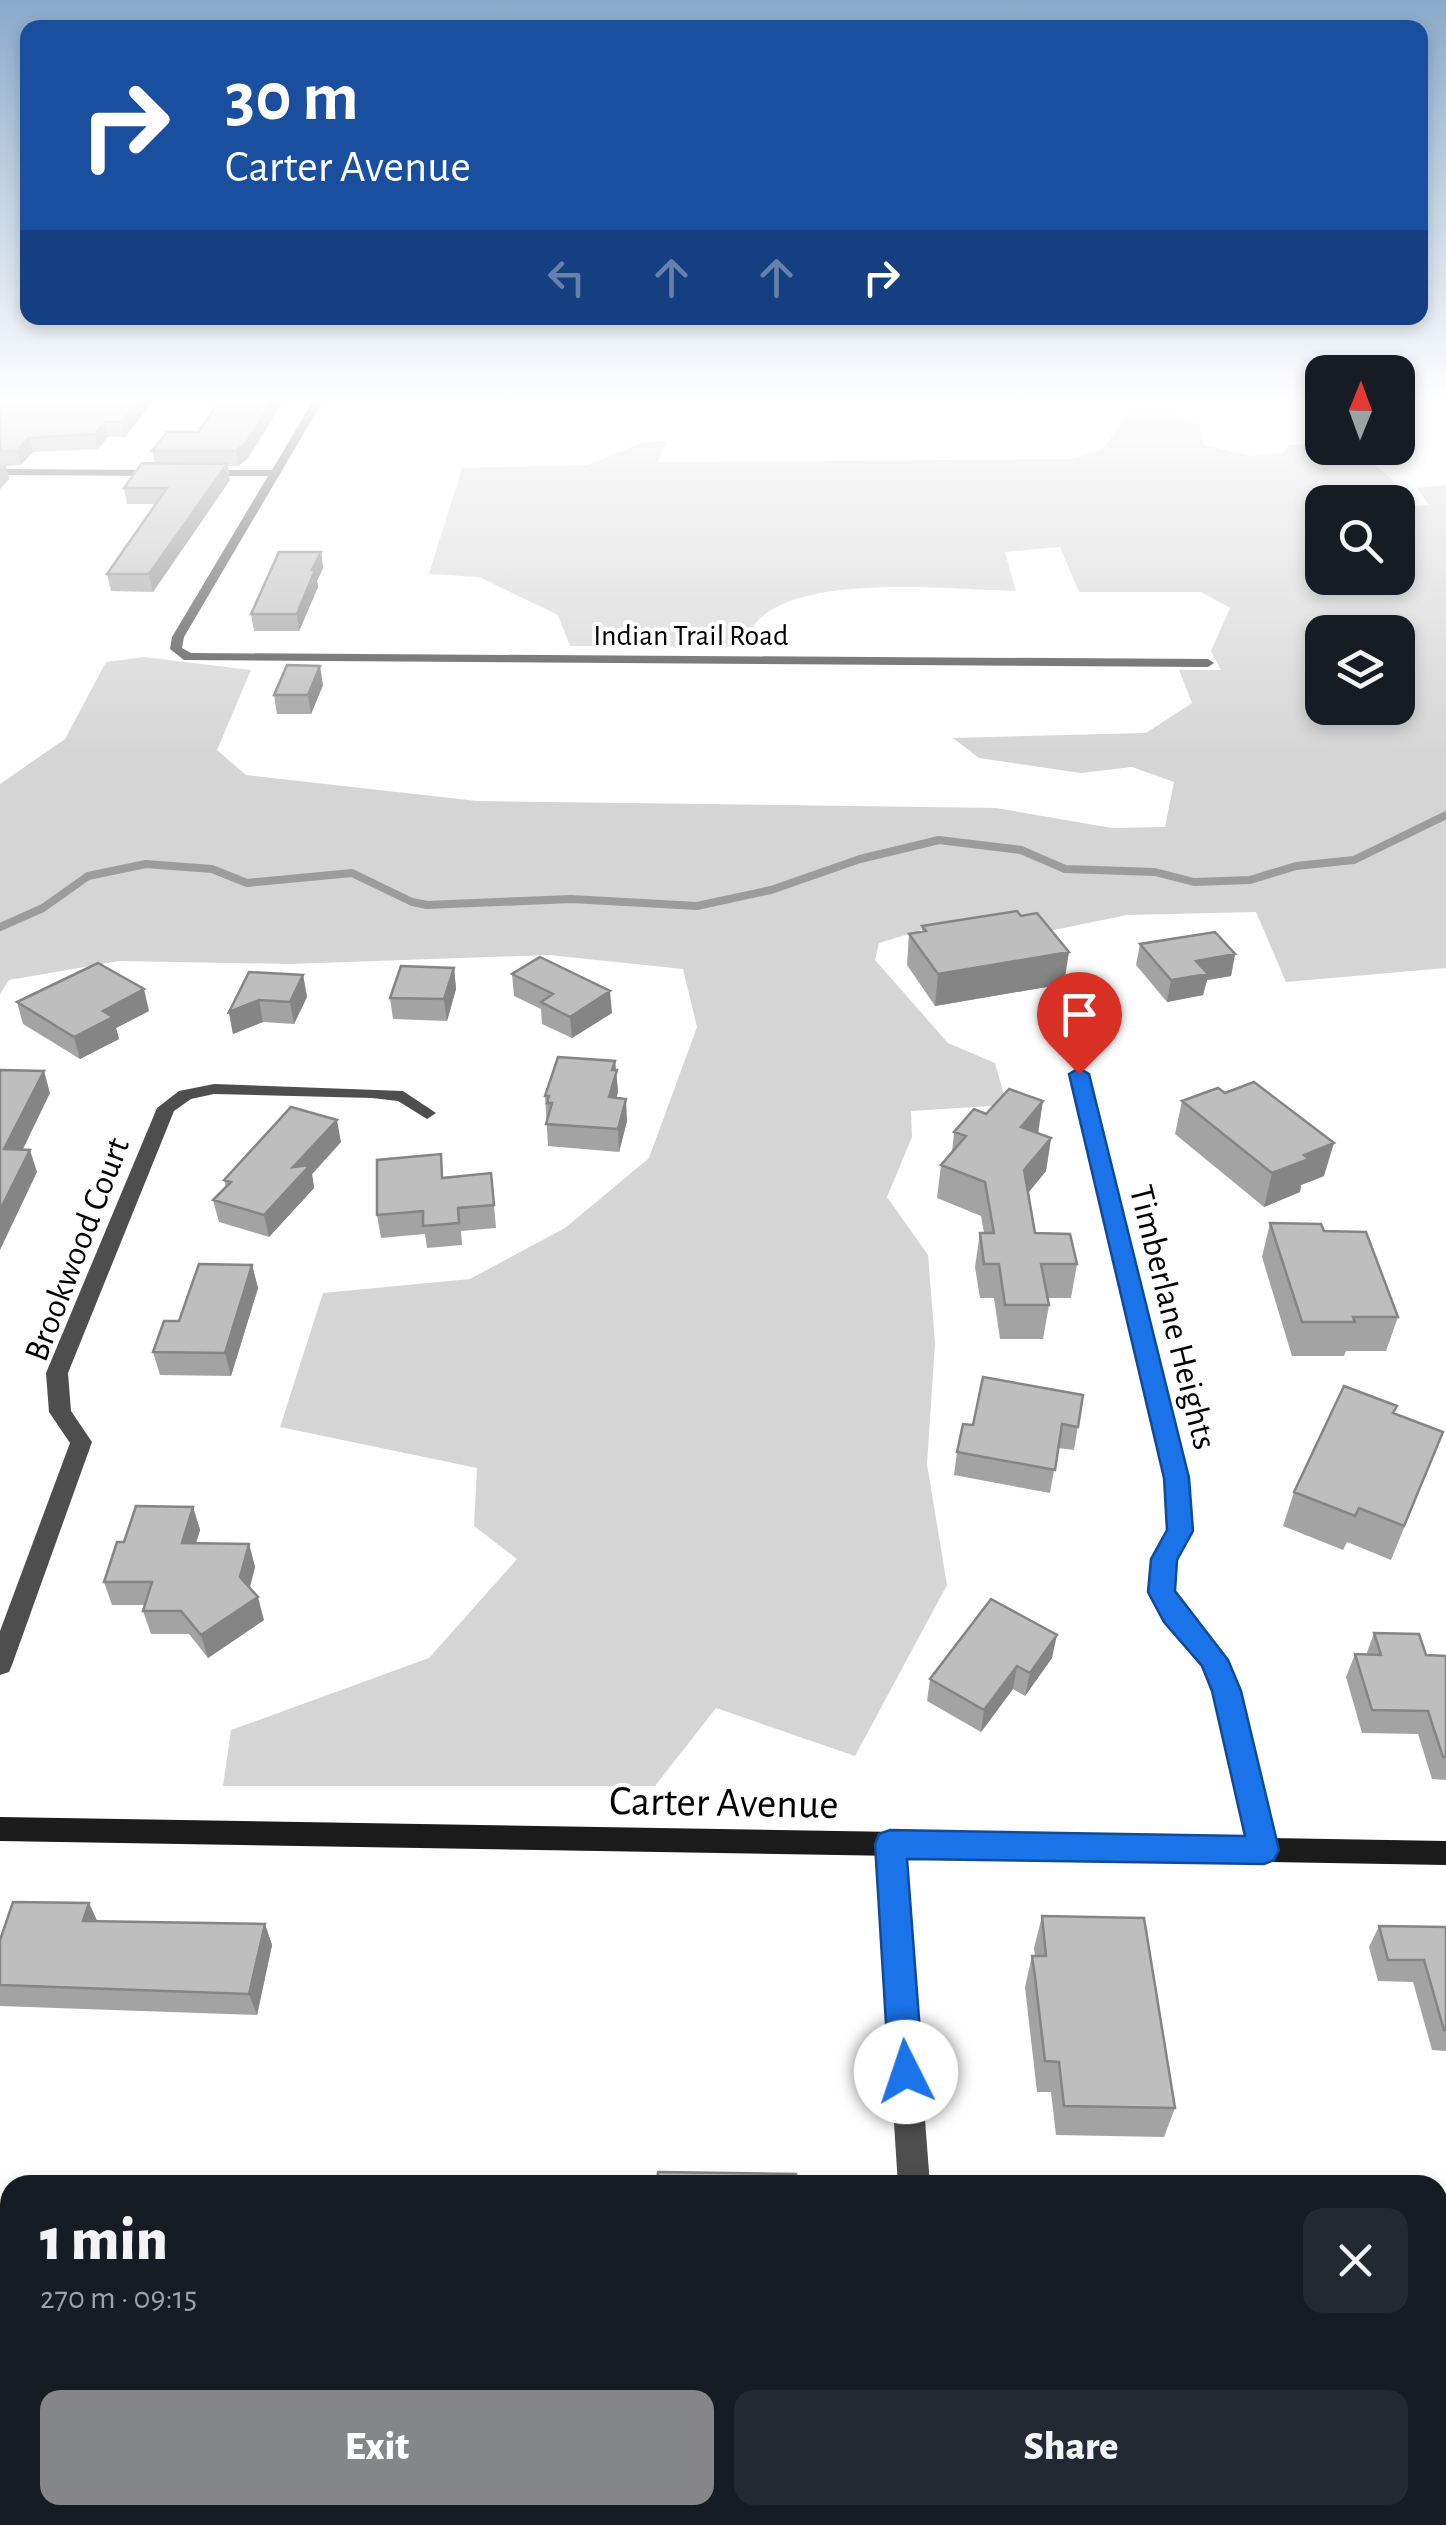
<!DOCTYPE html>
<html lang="en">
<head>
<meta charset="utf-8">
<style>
	:root { --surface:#171b24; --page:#242831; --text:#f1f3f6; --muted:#9ea1a6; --accent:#858687 }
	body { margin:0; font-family:"Alegreya Sans",sans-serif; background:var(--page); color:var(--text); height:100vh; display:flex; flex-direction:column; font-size:38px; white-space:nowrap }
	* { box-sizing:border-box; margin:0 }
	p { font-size:32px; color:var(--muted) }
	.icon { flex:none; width:55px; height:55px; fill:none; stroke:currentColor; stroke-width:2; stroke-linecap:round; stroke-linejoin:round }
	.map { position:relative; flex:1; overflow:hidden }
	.details { position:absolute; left:0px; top:2175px; width:1448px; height:350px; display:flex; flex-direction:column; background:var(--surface); border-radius:30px 30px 0 0; box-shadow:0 5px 15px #0003 }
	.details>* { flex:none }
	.top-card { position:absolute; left:20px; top:20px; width:1408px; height:305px; border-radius:20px; box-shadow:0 5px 15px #0003; background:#1a4fa0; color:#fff; overflow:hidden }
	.needle { width:65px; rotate:1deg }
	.fabs { position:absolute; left:1305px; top:355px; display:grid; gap:20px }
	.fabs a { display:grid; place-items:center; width:110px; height:110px; border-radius:20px; background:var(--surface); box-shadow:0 5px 15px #0003; font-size:50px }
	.pin { position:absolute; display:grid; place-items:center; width:85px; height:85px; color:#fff; margin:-102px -42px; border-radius:50% 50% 50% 0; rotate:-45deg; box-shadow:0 0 10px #0007 }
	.pin .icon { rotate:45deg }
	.me { position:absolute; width:110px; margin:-55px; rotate:356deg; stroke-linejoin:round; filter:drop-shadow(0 0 8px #0008) }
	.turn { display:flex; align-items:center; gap:35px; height:210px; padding:0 40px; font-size:45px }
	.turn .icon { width:130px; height:130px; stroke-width:2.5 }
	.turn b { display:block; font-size:70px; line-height:85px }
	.lanes { display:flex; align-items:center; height:95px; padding:0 40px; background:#0003; justify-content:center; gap:50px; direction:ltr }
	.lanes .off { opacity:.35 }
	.round { display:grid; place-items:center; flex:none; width:105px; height:105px; border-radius:20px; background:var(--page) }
	.summary { display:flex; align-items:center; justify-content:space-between; height:170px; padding:0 40px }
	h1 { font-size:60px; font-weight:800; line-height:75px }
	.primary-button { display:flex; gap:20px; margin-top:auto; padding:20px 40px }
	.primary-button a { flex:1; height:115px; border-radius:20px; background:var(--accent); color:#fff; font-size:40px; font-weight:800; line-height:115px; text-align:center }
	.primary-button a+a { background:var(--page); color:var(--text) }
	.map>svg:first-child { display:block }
	.green { fill:#d5d5d5; fill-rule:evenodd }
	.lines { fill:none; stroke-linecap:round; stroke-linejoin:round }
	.stream { stroke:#9c9c9c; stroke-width:8 }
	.street { fill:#4e4e4e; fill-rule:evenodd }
	.secondary { fill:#1b1b1b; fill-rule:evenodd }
	.wall { fill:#a3a3a3 }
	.shaded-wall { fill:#858585 }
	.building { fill:#bebebe; stroke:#858585; stroke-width:2.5 }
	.route { fill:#1a73e8; stroke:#114b97; stroke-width:2.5 }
	.labels { text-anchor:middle; stroke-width:8; stroke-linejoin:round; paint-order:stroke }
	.far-street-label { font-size:30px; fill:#000; stroke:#fff }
	.street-label { font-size:35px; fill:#000; stroke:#fff }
	.near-street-label { font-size:42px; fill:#000; stroke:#fff }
</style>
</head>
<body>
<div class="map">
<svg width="1446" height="2525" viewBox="0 0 1446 2525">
	<rect width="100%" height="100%" fill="#fff"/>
	<!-- green -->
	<path class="green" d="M1126,415h49l24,10 5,20 47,11 31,-3 7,-8 33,-1v4c31,0 55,15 75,37l-1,14 15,7 18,-1 -12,-17 29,-3v483l-160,14 -30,-70 -129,3 -83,17 -122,-2 -43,13 -4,17 73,83 47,20 12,42 -96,6 1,26 -25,60 41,58 7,88 -8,121 20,121 -92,171 -139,-48 -61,78h-432l8,-56 198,-72 88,-99 -43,-33 3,-58 -197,-41 43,-134 147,-14 95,-51 84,-70 48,-131 -14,-58 -134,-14 -259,9 -171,-3 -110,19 -9,14v-210l65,-45 41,-77 38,-5 107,13 -34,80 29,25 231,26 519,7 116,20 53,-1 9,-45 -42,-15 -51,6 -102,-15 -26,-20 193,-5 46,-30 -13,-33h42l-10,-19 19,-43 -29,-16h-122l-19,-45 -55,5 11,39c-67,-1 -206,-18 -257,28 -7,6 -10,20 -14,28l-175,-1 -12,-31 -79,-38 -50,-3 33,-106 126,-3 55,-23 24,-1 -9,21 414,-3 31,-10zM1322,502h76v76h-76zM1322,632h76v76h-76z"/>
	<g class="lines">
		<!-- stream -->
		<path class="stream" d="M0,927l43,-19 45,-32 58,-12 66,5 35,14 105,-10 60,29 15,3 144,-6 126,7 74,-16 89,-31 79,-19 82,10 44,19 90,3 39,10 56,-2 46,-14 58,-6 92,-45"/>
		<!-- street -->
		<path class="street" d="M314,399h10l-140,238 -2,11 9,5 1017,6 6,4 -6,4 -1024,-7 -14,-11 2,-12 96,-161h-65l-5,-3 5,-3h69z
			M0,469l159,1 5,3 -5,3 -159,-1z
			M1079,1069l9,5 100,403 4,54 -16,29 -2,31 9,16 43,53 13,31 39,159 -4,9 -10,3 -10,-3 -4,-9 -37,-159 -9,-25 -39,-45 -15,-30 2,-32 16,-28 -2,-54 -96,-403z
			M214,1084l189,7 33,22 -9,6 -29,-18 -26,-3 -158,-4 -23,5 -17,12 -106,262 3,38 21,31 -80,223 -3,7 -9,3v-44l70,-188 -21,-31 -3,-39 111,-265 22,-17z
			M890,1832l10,3 4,9 26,341h-32l-22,-341 4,-9z
			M911,2515h37l-4,10h-37z"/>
		<!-- secondary -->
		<path class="secondary" d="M0,1817l1446,24v24l-1446,-24z"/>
	</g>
	<!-- wall -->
	<path class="wall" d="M0,399h155l-30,38h-17l-10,12 -65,3 -12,13 -15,1 3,13 -9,10z
		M221,399h64l-37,59 -10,8h-10l2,14 -77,112 -42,-1 -4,-17 49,-70h-29l-3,-16 31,-25 -3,-12 46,-19z
		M321,552l2,16 -6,13 1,6 -19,44h-45l-3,-17z
		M323,685l-12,29h-34l-3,-19z
		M922,926l142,58 -129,22 -28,-41 2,-31 13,-2z
		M1140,944l95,10 -4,22 -24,4 -4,15 -36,7 -31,-37z
		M454,968l2,21 -9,32 -54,-2 -3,-21z
		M512,974l100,39 -40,25 -30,-14 -1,-15 -27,-13z
		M303,975l4,22 -13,27 -31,-2 -30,12 -4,-22z
		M17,1002l132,9 -33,17 3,11 -39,20 -57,-35z
		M615,1061l3,31 -2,6 11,23 -8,31 -71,-6 -3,-50z
		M1182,1101l142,75 -23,9 -1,7 -36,15 -89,-73z
		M954,1132l85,1 12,5 -5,33 -18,22 7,40 42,31 -6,34h-23l1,7 -6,34h-43l-6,-41h-14l-5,-31 5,-34h4l-3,-17 -44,-18 4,-33 11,-13z
		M341,1142l-29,32 2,14 -45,49 -50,-15 -6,-22 13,-13 -2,-7z
		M491,1173l5,55 -35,3 1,14 -35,3 -2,-14 -44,4 -4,-23 67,-38z
		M1270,1223l54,8 74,86 -12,34h-40l-2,5h-52l-30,-99z
		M252,1265l6,23 -27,88 -71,-1 -7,-23 26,-31z
		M1083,1395l-9,55 -16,-2 -8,45 -96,-18 3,-23 16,-27z
		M1394,1414l49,18 -52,128 -44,-18 -4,8 -60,-24 11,-34z
		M193,1507l7,23 -4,13 53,1 6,23 -5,21 14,32 -56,38 -19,-24h-38l-8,-23 2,-6h-33l-8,-23 20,-40z
		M1374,1633l52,22 20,1v124l-14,-1 -14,-45 -56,-1 -16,-56 9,-23 11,1z
		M1052,1658l-27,38 -12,-7 -32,43 -54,-31 3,-22z
		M89,1903l8,18 168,3 7,21 -15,70 -257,-9v-66z
		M1042,1916l133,192 -11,29 -108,-2 -5,-43h-14l-12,-105 7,-31h3l-1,-8z
		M1379,1926l67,1v124l-14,-1 -19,-68 -35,-1 -9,-34z"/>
	<!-- shaded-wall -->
	<path class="shaded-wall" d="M141,399h14l-30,38 -3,-15z
		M274,399h11l-37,59 -10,8 -2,-15z
		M105,422l3,15 -10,12 -3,-15z
		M29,438l4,14 -12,13 -4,-14z
		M5,464l4,15 -9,10v-19z
		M227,464l3,16 -77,112 -4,-18z
		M321,552l2,16 -6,13 1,6 -19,44 -2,-17 15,-44z
		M320,666l3,19 -12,29 -3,-19z
		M1069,952l-5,32 -129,22 3,-32z
		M1235,954l-4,22 -24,4 -4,15 -36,7 4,-22 25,-19z
		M454,968l2,21 -9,32 -3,-22z
		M303,975l4,22 -13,27 -4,-22z
		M144,989l5,22 -33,17 3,11 -39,20 -6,-22 29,-26z
		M610,991l2,22 -40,25 -2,-21z
		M259,1000l4,22 -30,12 -4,-22z
		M615,1061l3,31 -8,28 -1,-23z
		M44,1071l6,22 -38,79 -8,-23z
		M626,1099l1,22 -8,31 -1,-23z
		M1043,1101l-5,33 -17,-7z
		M337,1120l4,22 -29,32 2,14 -45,49 -5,-22 29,-48z
		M1051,1138l-5,33 -27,33 5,-34z
		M1334,1143l-10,33 -23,9 -1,7 -36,15 8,-34 32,-18z
		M30,1150l7,22 -37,78v-40z
		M252,1265l6,23 -27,88 -6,-23z
		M193,1507l7,23 -11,36 -7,-23z
		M249,1544l6,23 -9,33 -6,-23z
		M258,1597l6,23 -56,38 -7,-23z
		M1057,1635l-5,23 -27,38 5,-23z
		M1017,1666l-4,23 -32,43 3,-22z
		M89,1903l10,22 -16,-4z
		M265,1924l7,21 -15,70 -8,-21z"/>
	<!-- building -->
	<path class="building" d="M0,399h141l-19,23h-17l-10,12 -66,4 -12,13h-17z
		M221,399h53l-28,44 -10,8h-84l15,-19h31z
		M142,463l85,1 -78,110h-42l60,-86h-43z
		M279,552h42l-9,18h3l-18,44h-46z
		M287,665l33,1 -12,29h-34z
		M1017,911l4,5 16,-3 32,39 -131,22 -29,-40 17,-3 -4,-5z
		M1215,932l20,22 -39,7 12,13 -37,6 -31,-36z
		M540,957l70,34 -40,26 -29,-15 12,-8 -41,-20z
		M98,963l46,26 -41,22 10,6 -39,20 -57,-35z
		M401,966l53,2 -10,31 -54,-1z
		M249,972l54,3 -13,27 -31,-2 -30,12z
		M558,1057l57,4 -3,9h5l-8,27 17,2 -8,30 -72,-5 6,-21h-5l2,-7h-4z
		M0,1070l44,1 -40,78 26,1 -30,60z
		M1254,1082l80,61 -30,12 5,4 -37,14 -90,-72 36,-13 7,5z
		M1009,1089l34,12 -22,26 30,11 -27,32 11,63 35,1 7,30h-36l8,41h-44l-6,-41h-15l-4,-31h14l-9,-51 -44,-17 25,-29 -12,-4 20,-23 12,5z
		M291,1107l46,13 -44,47 17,-2 -46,50 -51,-15 18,-18 -7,-2z
		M441,1154l1,24 49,-5 3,32 -36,3 1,15 -36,3v-15l-46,4v-55z
		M1270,1223l51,1 3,7 42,1 32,85h-45l2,5h-53z
		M199,1264l53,1 -27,88 -72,-1 11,-31h15z
		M983,1377l100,18 -5,32 -16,-3 -7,46 -98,-18 6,-28 10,1z
		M1344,1386l53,20 -4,7 50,19 -39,94 -45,-18 -4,8 -61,-24z
		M136,1506l57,1 -11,36 67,1 -9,33 18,20 -57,38 -20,-24h-38l9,-29h-48l13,-40h7z
		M991,1599l66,36 -27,38 -13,-7 -33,44 -54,-31z
		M1374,1633l45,1 7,21 20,1v101h-3l-15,-46 -56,-1 -17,-56 26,1z
		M13,1902l76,1 -6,18 182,3 -16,70 -249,-9v-45z
		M1042,1916l102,2 31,190 -111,-2 -5,-44 -14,-1 -10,-84 -3,-21h14z
		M1379,1926l67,1v103h-2l-20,-70h-36z
		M658,2172l138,2v11h-139z
		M1062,2181l61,3 1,1h-61z"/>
	<!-- sky -->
	<linearGradient id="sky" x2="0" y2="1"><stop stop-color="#89aaca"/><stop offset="0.53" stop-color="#fff"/><stop offset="1" stop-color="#fff" stop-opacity="0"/></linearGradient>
	<rect width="1446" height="752" fill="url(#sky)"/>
	<!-- route -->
	<path class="route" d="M1079,1068l10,6 100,404 4,53 -16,29 -2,31 53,69 13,31 38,159 -5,10 -10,4 -357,-5 16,213 -5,12 -12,5 -12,-5 -5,-12 -14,-228 4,-10 11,-4 355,6 -33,-145 -10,-25 -38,-44 -16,-30 3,-33 16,-29 -3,-52 -95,-404z"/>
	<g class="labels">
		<!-- far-street labels -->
		<g class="far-street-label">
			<text x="691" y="645">Indian Trail Road</text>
		</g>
		<!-- street labels -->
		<g class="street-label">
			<text transform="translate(76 1249) rotate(-69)" y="12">Brookwood Court</text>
			<text transform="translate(1174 1317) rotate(76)" y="12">Timberlane Heights</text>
		</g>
		<!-- near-street labels -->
		<g class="near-street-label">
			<text transform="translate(724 1801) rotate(1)" y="15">Carter Avenue</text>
		</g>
	</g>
</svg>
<div class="fabs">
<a><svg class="needle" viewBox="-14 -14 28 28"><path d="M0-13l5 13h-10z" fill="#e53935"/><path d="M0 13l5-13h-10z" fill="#9ea1a6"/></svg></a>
<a><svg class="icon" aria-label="search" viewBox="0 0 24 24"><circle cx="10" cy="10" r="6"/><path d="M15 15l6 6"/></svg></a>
<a><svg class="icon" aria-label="layers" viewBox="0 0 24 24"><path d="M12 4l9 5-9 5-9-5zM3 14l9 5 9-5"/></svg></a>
</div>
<div class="pin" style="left:1079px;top:1074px;background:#d93025"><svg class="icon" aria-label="arrive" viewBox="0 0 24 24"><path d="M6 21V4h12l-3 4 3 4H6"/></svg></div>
<svg class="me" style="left:906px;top:2072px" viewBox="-20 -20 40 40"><circle r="19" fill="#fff"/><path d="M0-13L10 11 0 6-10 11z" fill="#1a73e8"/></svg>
<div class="top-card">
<div class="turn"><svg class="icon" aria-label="right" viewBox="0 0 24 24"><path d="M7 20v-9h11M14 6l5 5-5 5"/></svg><div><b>30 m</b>Carter Avenue</div></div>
<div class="lanes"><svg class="icon off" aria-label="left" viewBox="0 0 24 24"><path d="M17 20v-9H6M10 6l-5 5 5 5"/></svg><svg class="icon off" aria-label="ahead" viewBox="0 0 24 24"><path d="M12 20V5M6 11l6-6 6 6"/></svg><svg class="icon off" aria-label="ahead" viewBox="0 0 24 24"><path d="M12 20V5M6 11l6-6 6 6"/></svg><svg class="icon" aria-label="right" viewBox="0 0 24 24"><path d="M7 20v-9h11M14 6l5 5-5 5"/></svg></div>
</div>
<section class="details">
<div class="summary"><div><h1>1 min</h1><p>270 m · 09:15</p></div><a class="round"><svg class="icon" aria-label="close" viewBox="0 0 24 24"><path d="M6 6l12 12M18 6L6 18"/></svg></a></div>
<div class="primary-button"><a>Exit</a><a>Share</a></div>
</section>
</div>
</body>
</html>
